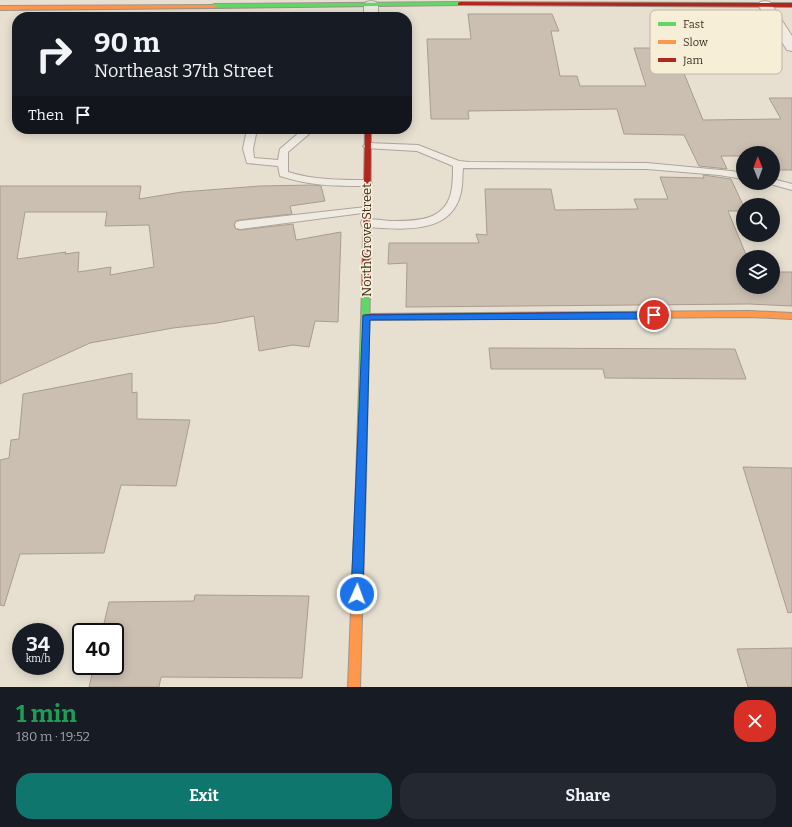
<!DOCTYPE html>
<html lang="en">
<head>
<meta charset="utf-8">
<style>
	:root { --surface:#171b24; --page:#242831; --text:#f1f3f6; --muted:#9ea1a6; --accent:#0f766e }
	body { margin:0; font-family:Bitter,serif; background:var(--page); color:var(--text); height:100vh; display:flex; flex-direction:column; font-size:15px; white-space:nowrap }
	* { box-sizing:border-box; margin:0 }
	p { font-size:13px; color:var(--muted) }
	.icon { flex:none; width:22px; height:22px; fill:none; stroke:currentColor; stroke-width:2; stroke-linecap:round; stroke-linejoin:round }
	.map { position:relative; height:687px; overflow:hidden }
	.panel { display:flex; flex-direction:column; background:var(--surface); flex:1 }
	.panel>* { flex:none }
	.guide { position:absolute; left:12px; top:12px; width:400px; height:122px; border-radius:16px; box-shadow:0 2px 10px #0003; background:#171b24; color:var(--text); overflow:hidden }
	.needle { width:26px; rotate:359deg }
	.buttons { position:absolute; left:736px; top:146px; display:grid; gap:8px }
	.buttons a { display:grid; place-items:center; width:44px; height:44px; border-radius:50%; background:var(--surface); box-shadow:0 2px 10px #0003; font-size:20px }
	.speed { position:absolute; left:12px; top:623px; display:flex; gap:8px; font-size:20px; font-weight:700; text-align:center }
	.speed>* { display:grid; place-content:center; width:52px; height:52px; border-radius:50%; background:var(--surface); box-shadow:0 2px 10px #0003; line-height:1 }
	.speed small { font-size:10px; font-weight:400 }
	.speed .limit { border:2px solid #111; border-radius:6px; background:#fff; color:#111 }
	.pin { position:absolute; display:grid; place-items:center; width:34px; height:34px; color:#fff; margin:-17px; border:2px solid #fff; border-radius:50%; box-shadow:0 1px 4px #0007 }
	.me { position:absolute; width:44px; margin:-22px; rotate:2deg; stroke-linejoin:round; filter:drop-shadow(0 0 3px #0008) }
	.turn { display:flex; align-items:center; gap:14px; height:84px; padding:0 16px; font-size:18px }
	.turn .icon { width:52px; height:52px; stroke-width:2.5 }
	.turn b { display:block; font-size:28px; line-height:34px }
	.then { display:flex; align-items:center; height:38px; padding:0 16px; background:#0003; gap:8px; font-size:15px }
	.round { display:grid; place-items:center; flex:none; width:42px; height:42px; border-radius:16px; background:var(--page) }
	.head { display:flex; align-items:center; justify-content:space-between; height:68px; padding:0 16px }
	h1 { font-size:24px; font-weight:700; line-height:30px; color:#1e9e55 }
	.button { display:flex; gap:8px; margin-top:auto; padding:8px 16px }
	.button a { flex:1; height:46px; border-radius:16px; background:var(--accent); color:#fff; font-size:16px; font-weight:700; line-height:46px; text-align:center }
	.button a+a { background:var(--page); color:var(--text) }
	.map>svg:first-child { display:block }
	.building { fill:#cbbfb2; stroke:#a89c90; fill-rule:evenodd }
	.lines { fill:none; stroke-linecap:round; stroke-linejoin:round }
	.lane-casing { stroke:#ada599; stroke-width:2 }
	.street-casing { stroke:#ada599; stroke-width:2 }
	.fast-casing { stroke:#9c958a; stroke-width:2 }
	.slow-casing { stroke:#9c958a; stroke-width:2 }
	.jam-casing { stroke:#9c958a; stroke-width:2 }
	.lane { fill:#efebe3; fill-rule:evenodd }
	.street { fill:#efebe3; fill-rule:evenodd }
	.fast { fill:#63d668; fill-rule:evenodd }
	.slow { fill:#ff974d; fill-rule:evenodd }
	.jam { fill:#b3261e; fill-rule:evenodd }
	.route { fill:#1a73e8; stroke:#114b97 }
	.labels { text-anchor:middle; stroke-width:3.5; stroke-linejoin:round; paint-order:stroke }
	.street-label { font-size:13px; fill:#3d2e20; stroke:#f7eed8 }
	.key { fill:#f7eed8; stroke:#bfb4a1; stroke-width:1 }
	.key-label { font-size:11px; fill:#3d2e20 }
</style>
</head>
<body>
<div class="map">
<svg width="792" height="687" viewBox="0 0 792 687">
	<rect width="100%" height="100%" fill="#e7e0d1"/>
	<!-- building -->
	<path class="building" d="M468,14h84l7,17h-8l9,45h17l3,10h66l-12,-38h36l8,18h3l22,54 78,-1 -12,-21h23v72h-19v-17h-30v3h-22l6,13 -28,-3 -15,-31 -60,-1 -7,-25 -149,2 1,8h-38l-4,-80h44z
		M703,175l28,4 12,26v6h-15l19,46h-4v30h30v-15h19v34l-43,-2 -343,3 1,-44 -19,1 1,-21h90l-3,-9 11,1 -2,-46h66l4,21 83,-1 -4,-10h34l-8,-22 44,1z
		M314,185l7,1 4,15 -35,5 2,8 -52,6 -4,1 -2,4 2,4 4,1 53,-6 3,16 45,-8 -3,90 -23,-1 -6,26 -16,-2 -34,6 -5,-35 -37,7 -44,5 -83,15 -90,41v-198h141l-2,13 43,-7 78,-6zM25,212h82l-2,14 44,-1 5,42 -44,8 1,-8 -33,5 1,-20 -14,2 1,-2 -49,7z
		M489,348l246,1 11,30 -141,-1 -2,-9h-112z
		M132,373v20l5,-1v27l53,1 -14,66 -55,-1 -17,68 -84,1 -16,52 -4,-1v-145l9,-2 2,-18 8,-1 4,-45z
		M743,467l49,1v144l-4,1z
		M195,595l114,1 -7,82 -141,-1 -2,10h-70l5,-21h21v-34h-13l7,-30 85,-1z
		M792,648v39h-44l-11,-38z"/>
	<g class="lines">
		<defs>
			<path id="lane" d="M247,129h10l-4,20 1,9 24,2 2,-11 21,-18v-2h10l-2,5 -21,18v20c26,8 52,8 79,8l5,3 -5,3c-34,0 -55,0 -87,-10l-2,-10 -31,-3 -4,-14z
				M368,143l50,2 41,16 10,1 178,1 84,8 12,2v6l-24,-4 -72,-6 -184,-1c-1,8 0,16 -2,24 -9,44 -61,37 -95,35l-4,-1 -1,-3 1,-3c9,-2 19,0 28,1 24,0 54,1 61,-28 2,-9 2,-18 2,-27l-36,-15 -52,-3 -2,-2z
				M773,179l19,5v6l-22,-6 -1,-1h4z
				M366,207l5,3 -1,2 -130,17 -4,-1 -1,-3 1,-3 4,-1z"/>
			<path id="street" d="M371,1l5,1 2,3v12h-14v-12l2,-3z
				M765,1l5,1 22,34v15l-5,-1 -29,-45 2,-3z"/>
			<path id="fast" d="M460,2l2,1v2l-248,3 -3,-2 3,-2z
				M366,286l4,3 -4,193 -1,3 -4,2 -4,-2 -1,-3 6,-193z"/>
			<path id="slow" d="M216,5l1,1 -3,2 -214,2v-4z
				M749,311l43,2v6l-43,-2 -139,1 -4,-3 4,-3z
				M361,477l4,2 1,3 -6,205h-12l8,-205 1,-3z"/>
			<path id="jam" d="M460,2l332,1v4l-334,-2v-2z
				M365,129h6l-1,160 -4,3 -4,-3z
				M610,312l4,3 -4,3 -244,2 -4,-3 4,-3z"/>
		</defs>
		<!-- lane casing -->
		<use href="#lane" class="lane-casing"/>
		<!-- street casing -->
		<use href="#street" class="street-casing"/>
		<!-- fast casing -->
		<use href="#fast" class="fast-casing"/>
		<!-- slow casing -->
		<use href="#slow" class="slow-casing"/>
		<!-- jam casing -->
		<use href="#jam" class="jam-casing"/>
		<!-- lane -->
		<use href="#lane" class="lane"/>
		<!-- street -->
		<use href="#street" class="street"/>
		<!-- fast -->
		<use href="#fast" class="fast"/>
		<!-- slow -->
		<use href="#slow" class="slow"/>
		<!-- jam -->
		<use href="#jam" class="jam"/>
	</g>
	<!-- route -->
	<path class="route" d="M654,312l4,3 -4,4 -284,1 -7,274 -2,5 -4,1 -4,-1 -2,-5 12,-279z"/>
	<g class="labels">
		<!-- street labels -->
		<g class="street-label">
			<text transform="translate(366 240) rotate(-90)" y="5">North Grove Street</text>
		</g>
	</g>
	<!-- legend -->
	<rect x="650" y="10" width="132" height="64" rx="6" class="key"/>
	<rect x="658" y="22" width="18" height="4" fill="#63d668"/>
	<rect x="658" y="40" width="18" height="4" fill="#ff974d"/>
	<rect x="658" y="58" width="18" height="4" fill="#b3261e"/>
	<g class="key-label">
		<text x="683" y="28">Fast</text>
		<text x="683" y="46">Slow</text>
		<text x="683" y="64">Jam</text>
	</g>
</svg>
<div class="buttons">
<a><svg class="needle" viewBox="-14 -14 28 28"><path d="M0-13l5 13h-10z" fill="#e53935"/><path d="M0 13l5-13h-10z" fill="#9ea1a6"/></svg></a>
<a><svg class="icon" aria-label="search" viewBox="0 0 24 24"><circle cx="10" cy="10" r="6"/><path d="M15 15l6 6"/></svg></a>
<a><svg class="icon" aria-label="layers" viewBox="0 0 24 24"><path d="M12 4l9 5-9 5-9-5zM3 14l9 5 9-5"/></svg></a>
</div>
<div class="speed"><div>34<small>km/h</small></div><div class="limit">40</div></div>
<div class="pin" style="left:654px;top:315px;background:#d93025"><svg class="icon" aria-label="arrive" viewBox="0 0 24 24"><path d="M6 21V4h12l-3 4 3 4H6"/></svg></div>
<svg class="me" style="left:357px;top:594px" viewBox="-20 -20 40 40"><circle r="17" fill="#1a73e8" stroke="#fff" stroke-width="3"/><path d="M0-11L8 9 0 5-8 9z" fill="#fff"/></svg>
<div class="guide">
<div class="turn"><svg class="icon" aria-label="right" viewBox="0 0 24 24"><path d="M7 20v-9h11M14 6l5 5-5 5"/></svg><div><b>90 m</b>Northeast 37th Street</div></div>
<div class="then">Then<svg class="icon" aria-label="arrive" viewBox="0 0 24 24"><path d="M6 21V4h12l-3 4 3 4H6"/></svg></div>
</div>
</div>
<section class="panel">
<div class="head"><div><h1>1 min</h1><p>180 m · 19:52</p></div><a class="round" style="background:#d93025;color:#fff"><svg class="icon" aria-label="close" viewBox="0 0 24 24"><path d="M6 6l12 12M18 6L6 18"/></svg></a></div>
<div class="button"><a>Exit</a><a>Share</a></div>
</section>
</body>
</html>
